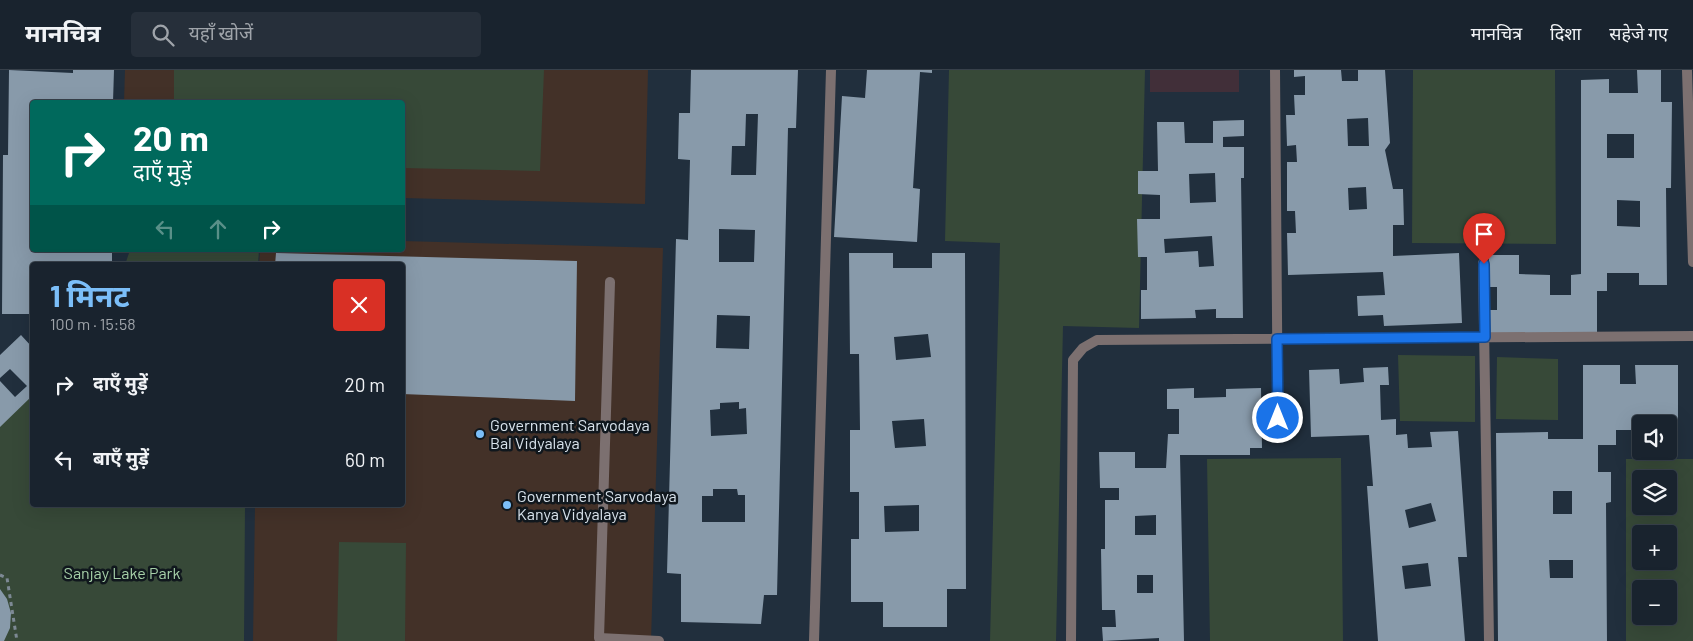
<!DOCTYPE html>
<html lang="hi">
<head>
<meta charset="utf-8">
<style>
	:root { --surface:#19232e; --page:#262f3a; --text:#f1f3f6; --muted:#9fa4aa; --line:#37404a; --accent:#7bbef8 }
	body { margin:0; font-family:Barlow,"Noto Sans Devanagari",sans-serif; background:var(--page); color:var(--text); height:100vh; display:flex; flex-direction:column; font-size:19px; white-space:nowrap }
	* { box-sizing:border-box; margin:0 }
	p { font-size:16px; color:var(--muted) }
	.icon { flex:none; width:28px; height:28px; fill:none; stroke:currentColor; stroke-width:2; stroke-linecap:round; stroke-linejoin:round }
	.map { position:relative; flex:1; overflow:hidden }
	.sheet { position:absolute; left:30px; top:192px; width:375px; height:245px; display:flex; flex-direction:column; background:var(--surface); border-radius:5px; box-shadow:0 5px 20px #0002,0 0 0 1px var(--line) }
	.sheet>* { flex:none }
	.banner { position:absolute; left:30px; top:30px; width:375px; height:152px; border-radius:5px; box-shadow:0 5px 20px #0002,0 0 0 1px var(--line); background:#00695c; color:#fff; overflow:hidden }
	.controls { position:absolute; left:1632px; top:345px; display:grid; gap:10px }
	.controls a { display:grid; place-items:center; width:45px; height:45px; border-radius:5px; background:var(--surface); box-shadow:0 5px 20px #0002,0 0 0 1px var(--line); font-size:25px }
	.pin { position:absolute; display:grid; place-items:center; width:42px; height:42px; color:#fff; margin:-51px -21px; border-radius:50% 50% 50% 0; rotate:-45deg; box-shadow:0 0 5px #0007 }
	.pin .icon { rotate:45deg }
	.me { position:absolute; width:55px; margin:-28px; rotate:0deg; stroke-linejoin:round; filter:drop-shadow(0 0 4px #0008) }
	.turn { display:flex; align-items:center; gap:18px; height:105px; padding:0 20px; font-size:22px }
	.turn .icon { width:65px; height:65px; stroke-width:2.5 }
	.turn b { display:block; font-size:35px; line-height:42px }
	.lanes { display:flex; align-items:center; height:48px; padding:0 20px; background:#0003; justify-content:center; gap:25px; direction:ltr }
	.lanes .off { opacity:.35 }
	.round { display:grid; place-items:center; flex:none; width:52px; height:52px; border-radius:5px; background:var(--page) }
	.overview { display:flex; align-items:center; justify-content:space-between; height:85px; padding:0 20px }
	h1 { font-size:30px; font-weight:700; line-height:38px; color:var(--accent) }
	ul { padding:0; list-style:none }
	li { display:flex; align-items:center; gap:15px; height:75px; padding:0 20px }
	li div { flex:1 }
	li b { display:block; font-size:19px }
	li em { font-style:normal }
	header { display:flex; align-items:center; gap:30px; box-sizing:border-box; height:70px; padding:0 25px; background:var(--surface); border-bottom:1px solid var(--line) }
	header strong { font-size:24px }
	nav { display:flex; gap:28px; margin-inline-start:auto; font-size:18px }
	.search { width:350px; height:45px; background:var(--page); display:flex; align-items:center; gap:12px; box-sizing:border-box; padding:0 18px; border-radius:5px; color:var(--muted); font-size:19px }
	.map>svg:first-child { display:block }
	.commercial { fill:#412f39 }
	.education { fill:#433128 }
	.green { fill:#374938; fill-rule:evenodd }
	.building { fill:#889aaa; fill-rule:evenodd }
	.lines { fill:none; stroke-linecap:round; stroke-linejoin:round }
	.path { stroke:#7d8994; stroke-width:3; stroke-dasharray:4 4; stroke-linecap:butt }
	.service { stroke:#7c7070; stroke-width:10 }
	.minor { stroke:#7c7070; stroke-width:10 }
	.route-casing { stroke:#114b97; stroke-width:12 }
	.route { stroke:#1a73e8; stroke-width:9 }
	.poi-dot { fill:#7bbef8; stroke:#10171d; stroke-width:2 }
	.labels { text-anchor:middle; stroke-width:5; stroke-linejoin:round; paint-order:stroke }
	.poi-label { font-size:16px; fill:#d9e3ec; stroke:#10171d; text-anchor:start }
	.park-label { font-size:16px; fill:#a6d0a8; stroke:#10171d }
</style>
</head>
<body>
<header>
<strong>मानचित्र</strong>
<div class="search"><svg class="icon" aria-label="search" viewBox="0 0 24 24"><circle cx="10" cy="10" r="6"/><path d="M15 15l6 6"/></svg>यहाँ खोजें</div>
<nav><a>मानचित्र</a><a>दिशा</a><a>सहेजे गए</a></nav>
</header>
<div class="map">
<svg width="1693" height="571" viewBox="0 0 1693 571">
	<rect width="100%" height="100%" fill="#212f3d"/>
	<!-- commercial -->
	<path class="commercial" d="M1150,0h89v22h-89z"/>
	<!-- education -->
	<path class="education" d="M125,0h523l-3,134 -242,-6 -1,-96h-278z
		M403,171l260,7 -12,393h-398l2,-136h147v-240h-143l1,-15h142z"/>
	<!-- green -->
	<path class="green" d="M174,0h370l-4,101 -137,-3 -1,-66h-228z
		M949,0h196l-6,258 -76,-2 -7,315h-66l10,-398 -55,-2z
		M1413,0h142l1,174 -144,-1z
		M130,180h129l-1,15h-133z
		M1398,285l77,1v66l-75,-1z
		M1497,287l61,2v61l-62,-1z
		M32,317v118h213l-1,136h-244v-225z
		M1341,388l2,183h-133l-3,-182z
		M1626,389h67v182h-67zM1641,409h28v27h-28zM1641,464h28v27h-28zM1641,519h28v27h-28z
		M339,472l67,1 -1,98h-68z"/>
	<!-- building -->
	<path class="building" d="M9,0l64,3v-3h41l-1,32h-81v148h80v15h-80v49h-30l1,-159h5z
		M691,0h107l-2,58h-8l-11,467h-13l-3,29 -80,-2v-48l-14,-1 9,-334 12,1 2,-80 -12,-1 1,-46h11zM746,44h12l-2,61h-25l1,-29h13zM719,159l36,1 -1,32h-35zM717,245l33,1 -1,33 -33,-1zM739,332v7l7,-1 1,26 -36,2 -1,-26 10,-1v-6zM713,419h24l1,6h7v27h-43v-26h11z
		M867,0h65v3l-12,-1 -7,116 7,1 -3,53 -83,-5 8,-141 23,2z
		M1294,0h47l1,11h16v-11h27l5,73 -5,7 8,39h10l1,36h-11v31l66,-3 3,70 -78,3 -1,-11 -25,1 -1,-20 28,-1 -2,-23 -95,3 -1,-42h9l-1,-22h-8v-49h10l-1,-17 -9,1 -1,-31h9l-1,-20h11v-19l-11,1zM1368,48l1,28h-21l-1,-27zM1366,117l1,22 -18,1 -1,-22z
		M1637,0h24v32h11l-1,86h-5l1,97h-28v-12h-32v18h-10v44h-108v-25h8v-23h-8v-32h30v19l31,1v20h21v-20l10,-1v-194l28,-1v14h29zM1607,64h27v24h-27zM1617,130l23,1v26l-23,-1z
		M1244,50v16l-21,1v10h21v31h-3l2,140h-27v-9l-21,1 1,8 -55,1v-29h6v-33h-9l-1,-38h23v-24l-22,-1v-23h20l-1,-49h27l1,21h28v-22zM1215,103l1,29 -26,1 -1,-29zM1212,166l2,30 -15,1 -1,-16 -33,2 -1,-14z
		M276,183l301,8 -2,140 -173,-7v-129h-127z
		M849,183h44v15h39v-15h33l1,336h-19v38h-64v-25h-32v-63h8v-47h-9v-62h10l-1,-76h-9zM928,264l3,23 -35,3 -2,-23zM924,349l2,27 -31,2 -3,-27zM919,435v26l-34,1 -1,-26z
		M21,265l11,12v49l-32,31v-46l15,16 12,-11 -17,-17 -10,9v-23z
		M1583,295h37v19h16l-1,-19h43v79h-9v-20h-28v6h-25v15h-18v27h13v30l-5,1 1,138h-109l-2,-208 52,-1v7h35zM1553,421h19v23h-19zM1549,490h24v18h-23z
		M1388,297l1,18h-9l1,35 15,-1v16l11,-1 1,14 24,-1 -2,-15 28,-1 9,126h-9l7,84h-87l-11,-155h6l-4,-51 -58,2 -2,-67 30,-1 1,15 24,-2 -1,-14zM1431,433l5,18 -27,7 -4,-18zM1428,493l3,23 -26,3 -3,-23z
		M1194,318v10l32,-1v-8l35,-1 1,60h-12v7h-70l4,186h-25v-3l-56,3 -1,-14h14l-1,-17h-13l-1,-61h4v-49h14v-12h-19l-1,-36h36v16h31l2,-34h11v-25h-12v-20zM1156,445v20h-21v-19zM1137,505h16v18h-16z
		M0,519l7,10 4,14 -1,15 -6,13h-4z"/>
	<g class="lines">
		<!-- path -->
		<path class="path" d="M0,505l7,3 10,63"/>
		<!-- service -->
		<path class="service" d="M610,212l-11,356 60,3"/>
		<!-- minor -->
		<path class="minor" d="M1275,0l3,368
			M1687,0l6,192
			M1483,193l6,378
			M814,571l17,-571
			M1071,571l2,-281 10,-12 14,-8 596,-4"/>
	</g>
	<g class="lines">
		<defs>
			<path id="route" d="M1278,348l-1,-79 208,-2 -1,-73"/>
		</defs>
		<!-- route casing -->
		<use href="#route" class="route-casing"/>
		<!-- route -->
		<use href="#route" class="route"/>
	</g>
	<!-- markers -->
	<g class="poi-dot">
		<circle cx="480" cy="364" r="5"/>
		<circle cx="507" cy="435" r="5"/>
	</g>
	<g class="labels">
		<!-- poi labels -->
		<g class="poi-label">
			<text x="490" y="361">Government Sarvodaya<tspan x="490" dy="18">Bal Vidyalaya</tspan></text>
			<text x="517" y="432">Government Sarvodaya<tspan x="517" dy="18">Kanya Vidyalaya</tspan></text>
		</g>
		<!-- park labels -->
		<g class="park-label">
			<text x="122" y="509">Sanjay Lake Park</text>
		</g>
	</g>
</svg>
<div class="controls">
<a><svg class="icon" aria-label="sound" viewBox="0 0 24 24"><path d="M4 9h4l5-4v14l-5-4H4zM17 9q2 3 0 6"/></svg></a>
<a><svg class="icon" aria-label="layers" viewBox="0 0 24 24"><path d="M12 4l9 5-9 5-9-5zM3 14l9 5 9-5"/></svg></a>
<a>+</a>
<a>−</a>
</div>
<div class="pin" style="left:1484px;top:194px;background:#d93025"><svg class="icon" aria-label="arrive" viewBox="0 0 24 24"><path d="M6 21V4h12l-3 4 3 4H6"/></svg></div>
<svg class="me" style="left:1278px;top:348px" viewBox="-20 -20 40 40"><circle r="17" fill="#1a73e8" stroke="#fff" stroke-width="3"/><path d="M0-11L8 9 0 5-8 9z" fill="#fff"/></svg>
<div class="banner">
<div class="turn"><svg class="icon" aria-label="right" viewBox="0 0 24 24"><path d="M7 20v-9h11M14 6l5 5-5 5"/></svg><div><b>20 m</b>दाएँ मुड़ें</div></div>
<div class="lanes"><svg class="icon off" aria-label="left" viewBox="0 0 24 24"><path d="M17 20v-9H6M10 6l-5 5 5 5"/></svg><svg class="icon off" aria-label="ahead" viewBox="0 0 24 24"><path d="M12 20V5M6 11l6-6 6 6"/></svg><svg class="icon" aria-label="right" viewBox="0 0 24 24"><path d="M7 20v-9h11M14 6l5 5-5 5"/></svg></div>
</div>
<section class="sheet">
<div class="overview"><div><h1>1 मिनट</h1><p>100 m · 15:58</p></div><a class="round" style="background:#d93025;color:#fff"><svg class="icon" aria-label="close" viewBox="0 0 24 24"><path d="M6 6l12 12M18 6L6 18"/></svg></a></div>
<ul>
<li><svg class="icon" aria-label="right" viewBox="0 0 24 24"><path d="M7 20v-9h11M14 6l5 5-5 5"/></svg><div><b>दाएँ मुड़ें</b></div><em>20 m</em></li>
<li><svg class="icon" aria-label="left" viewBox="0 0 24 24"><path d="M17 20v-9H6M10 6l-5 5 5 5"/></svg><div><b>बाएँ मुड़ें</b></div><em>60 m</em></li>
</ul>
</section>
</div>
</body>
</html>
